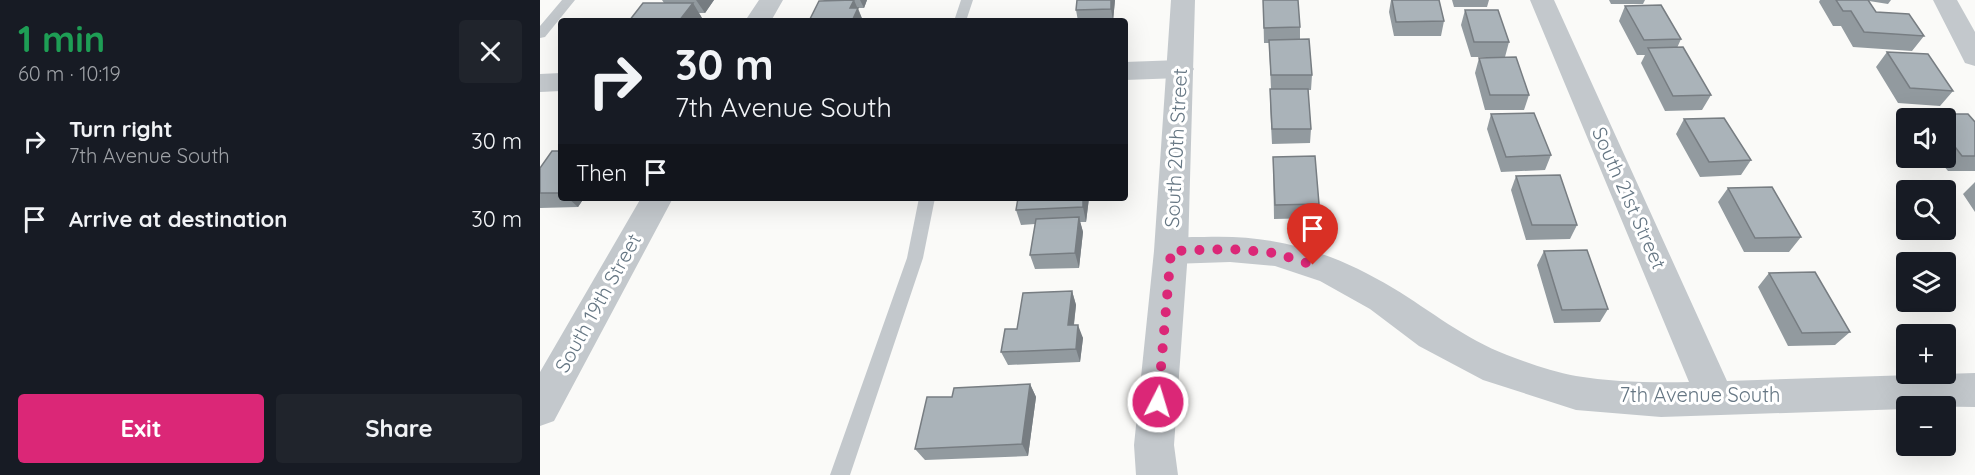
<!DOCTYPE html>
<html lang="en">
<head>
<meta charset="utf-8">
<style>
	:root { --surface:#171b24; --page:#20242c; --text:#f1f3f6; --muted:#9ea1a6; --accent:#db2777 }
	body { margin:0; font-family:Quicksand,sans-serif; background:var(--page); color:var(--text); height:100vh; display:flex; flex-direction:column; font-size:22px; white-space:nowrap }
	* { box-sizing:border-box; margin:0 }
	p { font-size:20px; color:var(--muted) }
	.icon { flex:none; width:33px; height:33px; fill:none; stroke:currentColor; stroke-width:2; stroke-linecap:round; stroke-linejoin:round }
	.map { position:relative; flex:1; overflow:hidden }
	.details { display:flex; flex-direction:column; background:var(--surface); width:540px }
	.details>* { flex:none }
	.banner { position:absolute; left:18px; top:18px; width:570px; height:183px; border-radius:6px; box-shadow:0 6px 24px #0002; background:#171b24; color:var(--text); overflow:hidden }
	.tools { position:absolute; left:1356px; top:108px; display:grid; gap:12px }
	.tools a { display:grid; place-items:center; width:60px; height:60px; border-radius:6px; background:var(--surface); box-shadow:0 6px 24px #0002; font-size:30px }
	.pin { position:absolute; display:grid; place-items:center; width:51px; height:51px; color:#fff; margin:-62px -26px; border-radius:50% 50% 50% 0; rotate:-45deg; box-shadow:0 0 6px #0007 }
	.pin .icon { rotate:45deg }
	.me { position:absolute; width:66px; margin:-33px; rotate:5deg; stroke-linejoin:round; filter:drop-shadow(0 0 4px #0008) }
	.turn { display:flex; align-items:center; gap:21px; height:126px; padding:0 18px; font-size:27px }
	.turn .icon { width:78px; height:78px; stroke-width:2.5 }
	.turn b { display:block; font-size:42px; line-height:51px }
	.then { display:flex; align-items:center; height:57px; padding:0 18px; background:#0003; gap:12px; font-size:22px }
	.round { display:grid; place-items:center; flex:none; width:63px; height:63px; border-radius:6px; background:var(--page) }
	.head { display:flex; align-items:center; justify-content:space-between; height:102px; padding:0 18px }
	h1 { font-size:36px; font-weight:700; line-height:45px; color:#1e9e55 }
	.primary-button { display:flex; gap:12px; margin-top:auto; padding:12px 18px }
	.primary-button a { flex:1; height:69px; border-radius:6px; background:var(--accent); color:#fff; font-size:24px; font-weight:700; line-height:69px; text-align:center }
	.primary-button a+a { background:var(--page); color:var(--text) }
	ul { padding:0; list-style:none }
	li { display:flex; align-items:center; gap:18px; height:78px; padding:0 18px }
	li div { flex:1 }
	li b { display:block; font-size:22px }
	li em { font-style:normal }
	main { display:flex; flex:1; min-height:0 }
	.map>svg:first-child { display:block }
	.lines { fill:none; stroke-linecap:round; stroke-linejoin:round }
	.service { fill:#c3c8cc; fill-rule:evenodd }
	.minor { fill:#c3c8cc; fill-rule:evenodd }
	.tertiary { fill:#c3c8cc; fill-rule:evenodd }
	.wall { fill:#929a9f }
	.shaded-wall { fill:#777d82 }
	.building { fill:#aab3b9; stroke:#777d82; stroke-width:1.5 }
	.route { stroke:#db2777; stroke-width:10; stroke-dasharray:0 18 }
	.labels { text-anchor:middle; stroke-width:6; stroke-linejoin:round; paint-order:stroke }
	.street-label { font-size:20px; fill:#657683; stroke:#fff }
</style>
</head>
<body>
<main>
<section class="details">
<div class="head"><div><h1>1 min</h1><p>60 m · 10:19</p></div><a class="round"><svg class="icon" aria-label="close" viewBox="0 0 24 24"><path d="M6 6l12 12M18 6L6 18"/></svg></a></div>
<ul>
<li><svg class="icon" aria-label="right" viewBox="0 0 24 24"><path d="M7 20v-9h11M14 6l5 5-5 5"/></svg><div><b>Turn right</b><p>7th Avenue South</p></div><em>30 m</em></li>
<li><svg class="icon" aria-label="arrive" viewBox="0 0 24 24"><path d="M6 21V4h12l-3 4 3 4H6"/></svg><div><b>Arrive at destination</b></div><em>30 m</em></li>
</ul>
<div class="primary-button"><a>Exit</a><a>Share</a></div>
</section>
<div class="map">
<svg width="1435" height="475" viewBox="0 0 1435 475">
	<rect width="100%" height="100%" fill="#fafaf8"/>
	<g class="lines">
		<!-- service -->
		<path class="service" d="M22,0h13l-30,37 -5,1v-12z
			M421,0h12l-7,21h-12z
			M379,198h16l-12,60 -73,217h-20l77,-217z"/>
		<!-- minor -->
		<path class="minor" d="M219,0h24l-12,21h-26z
			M990,0h24l173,381 248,-8v34l-69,-1v3l-245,8 -85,-7 -93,-30 -64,-34 -49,-37 -50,-28 -45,-15 -45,-4 -59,2 -12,-4 -5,-9 5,-9c15,-5 29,-5 45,-5 71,-3 129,15 189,51 38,23 72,51 114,67 21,8 46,17 69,21 35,6 78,7 113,6z
			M1393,0h24l18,32v34l-10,-3 -3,-6z
			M640,60l10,3 4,6 -4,6 -10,3 -55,2v-18z
			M21,73v18l-21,1v-18z
			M101,198h32l-119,223 -14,5v-54z"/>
		<!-- tertiary -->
		<path class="tertiary" d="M631,0h24l-7,251 -14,194 4,30h-42l-2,-30 20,-194z"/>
	</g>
	<!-- wall -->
	<path class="wall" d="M122,0h52l-9,13h-6l3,5 -38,-15z
		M283,0h44l-3,8h-6l5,13z
		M537,0h38l-2,21h-35l-2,-11z
		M723,0l37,27v12l12,36 -1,15h-3l3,39 -1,14 -38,1 -2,-40 1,-15 -2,-46h-5z
		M851,0h48l5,21 -3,15h-47l-5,-24z
		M912,0h37l-2,7h-33z
		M1069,0h36l-2,4h-32z
		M1280,0h71l-3,4 -19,-3 7,11 48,24 -12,15 -59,-4 -12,-21h-8l-14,-24z
		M1085,6l56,33 -4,9 34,47 -9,15 -37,1 -24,-48 4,-8h-8l-18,-34z
		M925,10l44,32 -4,15h-34l-10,-32z
		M1347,52l66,39 -13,15 -42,-3 -22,-36z
		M939,58l50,37 -5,15h-39l-10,-37z
		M951,114l60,41 -6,15 -44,2 -14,-43z
		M1389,114l46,8v49h-27l-11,-13h9v-40h-21z
		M1144,119l67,41 -10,15 -41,2 -24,-43z
		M21,151v47h23l-6,9 -38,1v-40z
		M733,157l46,47 -1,14 -44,1z
		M976,176l61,49 -7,14 -44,1 -15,-50z
		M1435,182v30l-12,-18z
		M1188,188l73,49 -12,15h-45l-26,-50z
		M478,198h71l-3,24h-6l3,10 -4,36 -44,1 -5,-14 5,-31 -14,1 -5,-15z
		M1004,251l64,58 -8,13 -46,1 -17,-58z
		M1229,273l81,59 -15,13 -47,1 -30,-59z
		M532,291l4,14 -2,20 9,13 -3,24 -72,3 -7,-13 16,-23z
		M490,384l6,13 -8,59 -103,4 -10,-11 37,-52z"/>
	<!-- shaded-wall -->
	<path class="shaded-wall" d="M156,0h18l-9,13z
		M314,0l9,21h-11l-2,-13z
		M320,0h7l-3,8z
		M571,0h4l-2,21 -2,-12z
		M153,3l9,15 -2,3h-21z
		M28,198h16l-6,9z
		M543,198h6l-3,24 -3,-15z
		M539,217l4,15 -4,36 -4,-15z
		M532,291l4,14 -4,34 -4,-14z
		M538,325l5,13 -3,24 -4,-13z
		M490,384l6,13 -8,59 -6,-12z"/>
	<!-- building -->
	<path class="building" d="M314,0l-4,8h8l-6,13h-43l10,-20z
		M537,0h34v9l-35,1z
		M723,0h35l2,27 -36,1z
		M852,0h47l5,21 -48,1z
		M1296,0h32l8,12 33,2 15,22 -60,-4 -13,-21h-8z
		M103,3h50l-14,18h-50z
		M1121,5l20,34 -37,1 -19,-34z
		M925,10h33l11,32h-35z
		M769,39l3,36h-41l-2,-35z
		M1143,47l28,48 -38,1 -25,-48z
		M1347,52l41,2 25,37 -43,-3z
		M976,57l13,38h-39l-11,-37z
		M730,89h38l3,40h-39z
		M994,113l17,42 -45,2 -15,-43z
		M1389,114h39l7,8v34h-13l-16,-21v-17h-14z
		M1184,118l27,42 -42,2 -25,-43z
		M12,151h9v42h-21v-25z
		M775,156l4,48 -44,1 -2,-48z
		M1020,175l17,50h-45l-16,-49z
		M1232,187l29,50 -46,1 -27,-50z
		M478,198h65v9l-67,3z
		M539,217l-4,36 -45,2 6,-36z
		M1047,250l21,59 -46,1 -18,-59z
		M1275,272l35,60 -48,1 -33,-60z
		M532,291l-4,34h10l-2,24 -75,3 4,-23h12l6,-36z
		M490,384l-8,60 -107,5 12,-52h25l2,-9z"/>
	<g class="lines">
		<!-- route -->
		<path class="route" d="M618,402l13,-151 59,-2 45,4 38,12"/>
	</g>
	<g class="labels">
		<!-- street labels -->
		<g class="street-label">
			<text transform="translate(636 148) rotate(-87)" y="7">South 20th Street</text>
			<text transform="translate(1089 198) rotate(66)" y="7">South 21st Street</text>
			<text transform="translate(58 303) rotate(-61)" y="7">South 19th Street</text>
			<text x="1160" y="402">7th Avenue South</text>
		</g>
	</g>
</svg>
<div class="tools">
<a><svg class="icon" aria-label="sound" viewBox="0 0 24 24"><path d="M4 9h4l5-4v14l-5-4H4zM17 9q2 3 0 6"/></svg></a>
<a><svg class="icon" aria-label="search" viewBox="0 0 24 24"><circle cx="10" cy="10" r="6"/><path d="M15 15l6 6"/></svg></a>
<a><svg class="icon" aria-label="layers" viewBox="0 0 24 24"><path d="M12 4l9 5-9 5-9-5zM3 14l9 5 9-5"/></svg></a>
<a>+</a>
<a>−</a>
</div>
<div class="pin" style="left:773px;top:265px;background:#d93025"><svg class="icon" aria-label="arrive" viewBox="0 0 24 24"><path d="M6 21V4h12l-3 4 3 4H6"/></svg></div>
<svg class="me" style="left:618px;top:402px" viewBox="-20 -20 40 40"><circle r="17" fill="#db2777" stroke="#fff" stroke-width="3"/><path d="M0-11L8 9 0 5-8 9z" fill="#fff"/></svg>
<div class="banner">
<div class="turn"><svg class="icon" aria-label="right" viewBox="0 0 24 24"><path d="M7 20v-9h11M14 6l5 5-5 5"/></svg><div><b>30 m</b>7th Avenue South</div></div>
<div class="then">Then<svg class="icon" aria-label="arrive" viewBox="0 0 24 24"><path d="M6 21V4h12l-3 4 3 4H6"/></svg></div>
</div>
</div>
</main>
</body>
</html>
